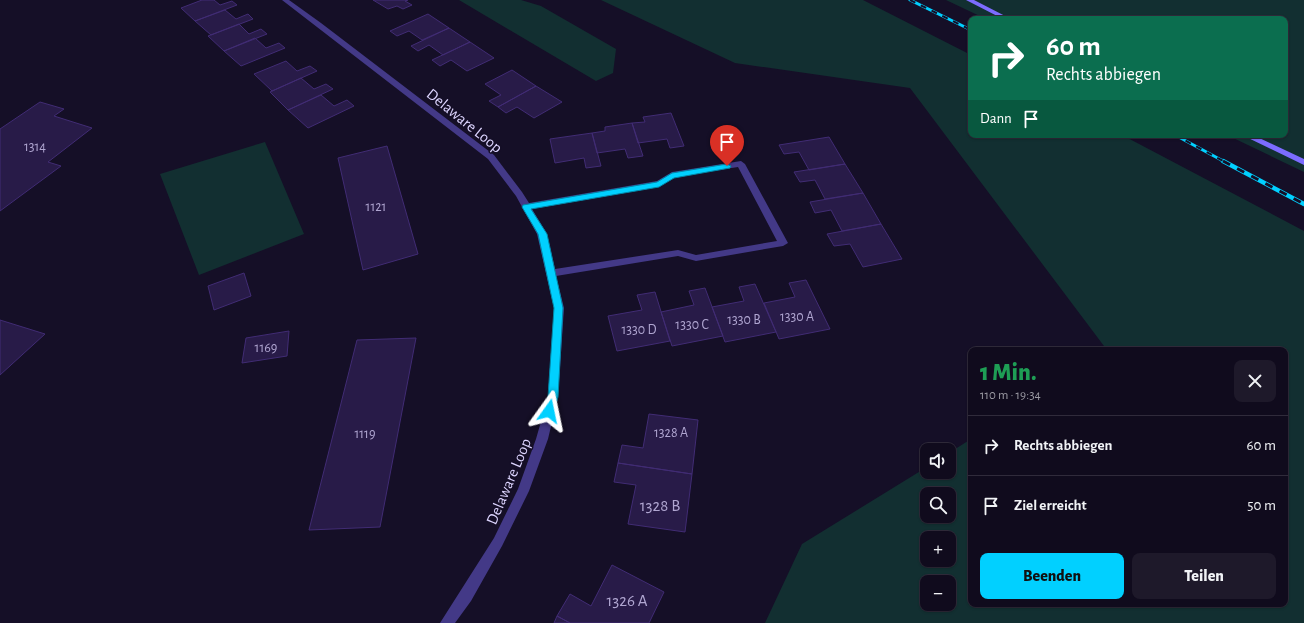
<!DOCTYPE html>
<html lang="de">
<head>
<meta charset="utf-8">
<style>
	:root { --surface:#100b1d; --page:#1e192a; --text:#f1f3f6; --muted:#9c9ba4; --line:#302b3b; --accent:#01d0ff }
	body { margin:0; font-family:"Alegreya Sans",sans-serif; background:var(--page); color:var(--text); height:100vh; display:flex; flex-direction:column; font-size:15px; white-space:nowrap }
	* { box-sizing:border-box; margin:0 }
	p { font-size:13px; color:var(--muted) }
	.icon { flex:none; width:22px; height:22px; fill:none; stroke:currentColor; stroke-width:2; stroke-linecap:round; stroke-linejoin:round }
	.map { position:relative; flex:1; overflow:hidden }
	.side { position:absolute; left:968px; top:347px; width:320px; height:260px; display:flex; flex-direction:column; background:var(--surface); border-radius:8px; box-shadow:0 1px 3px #0004,0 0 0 1px var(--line) }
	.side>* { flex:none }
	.guide { position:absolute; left:968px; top:16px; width:320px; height:122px; border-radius:8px; box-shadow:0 1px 3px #0004,0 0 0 1px var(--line); background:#0b6e4f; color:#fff; overflow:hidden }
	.buttons { position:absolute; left:920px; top:443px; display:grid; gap:8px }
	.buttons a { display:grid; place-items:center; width:36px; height:36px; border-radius:8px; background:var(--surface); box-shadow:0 1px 3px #0004,0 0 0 1px var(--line); font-size:20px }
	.pin { position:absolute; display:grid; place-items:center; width:34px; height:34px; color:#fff; margin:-41px -17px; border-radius:50% 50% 50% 0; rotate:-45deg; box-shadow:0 0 4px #0007 }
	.pin .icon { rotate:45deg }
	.me { position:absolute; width:44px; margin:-22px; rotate:12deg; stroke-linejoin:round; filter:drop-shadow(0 0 3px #0008) }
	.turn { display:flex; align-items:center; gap:14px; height:84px; padding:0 12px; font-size:18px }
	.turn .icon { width:52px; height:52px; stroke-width:2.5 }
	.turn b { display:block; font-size:28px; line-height:34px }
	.then { display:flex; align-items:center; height:38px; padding:0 12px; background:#0003; gap:8px; font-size:15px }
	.round { display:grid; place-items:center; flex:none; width:42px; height:42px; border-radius:8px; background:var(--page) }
	.summary { display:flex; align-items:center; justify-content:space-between; height:68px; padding:0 12px }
	h1 { font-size:24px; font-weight:800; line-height:30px; color:#1e9e55 }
	.primary-button { display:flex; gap:8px; margin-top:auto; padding:8px 12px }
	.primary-button a { flex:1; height:46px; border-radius:8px; background:var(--accent); color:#111; font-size:16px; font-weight:800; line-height:46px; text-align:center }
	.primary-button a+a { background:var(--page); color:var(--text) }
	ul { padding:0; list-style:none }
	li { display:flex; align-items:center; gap:12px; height:60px; padding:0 12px; border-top:1px solid var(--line) }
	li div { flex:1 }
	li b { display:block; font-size:15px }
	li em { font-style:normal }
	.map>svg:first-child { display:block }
	.green { fill:#122f31; fill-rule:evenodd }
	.building { fill:#281b48; stroke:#412c74 }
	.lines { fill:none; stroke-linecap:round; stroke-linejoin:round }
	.street { fill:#433987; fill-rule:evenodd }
	.secondary { fill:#7c6cff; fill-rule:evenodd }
	.rail-far1-casing { stroke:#01d0ff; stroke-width:3 }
	.rail-casing { stroke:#01d0ff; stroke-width:4.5 }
	.rail-far1 { stroke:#150f27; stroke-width:2; stroke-dasharray:6; stroke-linecap:butt }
	.rail { stroke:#150f27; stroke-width:3; stroke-dasharray:8; stroke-linecap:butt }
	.route { fill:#01d0ff; stroke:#0187a6 }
	.labels { text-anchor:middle; stroke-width:3; stroke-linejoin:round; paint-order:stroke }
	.number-label { font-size:14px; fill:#b0a6d1 }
	.street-label { font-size:16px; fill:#ddd5ff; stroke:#150f27 }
	.near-number-label { font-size:17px; fill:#b0a6d1 }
</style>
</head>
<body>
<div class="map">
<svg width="1304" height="623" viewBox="0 0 1304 623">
	<rect width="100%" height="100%" fill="#150f27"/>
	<!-- green -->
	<path class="green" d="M459,0h62l20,6 75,43 -3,24 -17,8z
		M601,0h262l108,55v80h151l182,96v392h-539l37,-79 125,-77v5h22v-19l22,-14v165h314v-254h-178l-197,-262 -175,-25zM927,494h22v22h-22zM927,538h22v22h-22zM927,582h22v22h-22z
		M946,0h358v172l-77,-37h58v-116h-299z
		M265,142l39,92 -105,41 -39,-101z"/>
	<!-- building -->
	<path class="building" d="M202,0h12l6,5 12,-4 5,4 -42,16 -14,-13z
		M373,0h35l-3,1 7,4 -9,4 -6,-3 -9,3z
		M225,10l11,9 12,-5 5,5 -42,16 -16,-14z
		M428,14l21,14 -27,12 -13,-9 -12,5 -7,-5z
		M239,24l10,10 12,-5 6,5 -43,17 -16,-15z
		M449,28l21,14 -27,13 -14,-10 -11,6 -7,-5z
		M255,38l11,10 13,-5 6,5 -44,18 -17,-15z
		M470,42l24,16 -27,13 -16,-11 -11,6 -8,-6z
		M286,61l11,10 13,-5 7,5 -45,20 -18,-17z
		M512,70l24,16 -38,21 -9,-6 12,-6 -16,-11z
		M301,78l13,11 12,-5 7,5 -45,21 -18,-18z
		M536,86l26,16 -28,16 -17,-11 -11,6 -8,-6z
		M321,95l13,11 13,-6 7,6 -46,22 -20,-18z
		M40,102l24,7 -10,7 38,12 -44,34 13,4 -61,45v-82z
		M671,113l13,33 -14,2 -3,-9 -29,4 -6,-20 13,-1 -2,-5z
		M632,123l11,33 -15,2 -3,-9 -28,4 -5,-20 13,-2v-4z
		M592,133l9,33 -15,2 -2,-10 -29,5 -5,-24z
		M829,137l16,27 -36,6 -10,-18 -15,2 -5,-9z
		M387,146l31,108 -55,16 -25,-112z
		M845,164l18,29 -38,6 -10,-19 -15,2 -6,-10z
		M863,193l18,31 -39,7 -11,-21 -16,3 -5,-11z
		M881,224l21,35 -39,8 -13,-23 -16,2 -7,-12z
		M244,273l7,23 -37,14 -6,-24z
		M806,280l24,49 -51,10 -15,-36 31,-6 -6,-14z
		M755,284l21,48 -51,10 -13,-35 32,-6 -5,-14z
		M705,288l18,48 -51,10 -11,-34 33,-7 -5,-14z
		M655,292l15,49 -53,10 -9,-35 34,-6 -5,-15z
		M0,320l45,14 -45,41z
		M289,331l-2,25 -45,7 4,-25z
		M416,338l-36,189 -71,3 48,-190z
		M649,414l49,6 -6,54 -74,-11 4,-18 21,3z
		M618,463l74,11 -7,58 -57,-8 8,-39 -22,-3z
		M612,565l52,27 -15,31h-79l-13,-7 13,-22 21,12z
		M557,616l13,7h-16z"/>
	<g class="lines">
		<!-- street -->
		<path class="street" d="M282,0h7l32,23 173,132 28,37 7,11 128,-22 15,-9 69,-11 4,3 43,79 -5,3 -87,15 -18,-5 -122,20 8,32 -6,89 -10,42 -19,52 -27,55 -31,55 -16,22h-15l54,-85 24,-49 18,-50 12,-42 6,-89 -17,-74 -21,-38 -28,-37zM738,167l39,74 -81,14 -18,-5 -123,19 -8,-35 -15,-25 127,-22 15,-10z"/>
		<!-- secondary -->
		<path class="secondary" d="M966,0h8l37,19h-8z
			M1242,135h11l51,24v6z"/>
		<defs>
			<path id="rail-far1" d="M910,0l61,30
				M1175,135l50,27"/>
			<path id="rail" d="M1223,161l81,43"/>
		</defs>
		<!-- rail-far1 casing -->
		<use href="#rail-far1" class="rail-far1-casing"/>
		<!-- rail casing -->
		<use href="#rail" class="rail-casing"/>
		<!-- rail-far1 -->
		<use href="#rail-far1" class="rail-far1"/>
		<!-- rail -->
		<use href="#rail" class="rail"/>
	</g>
	<!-- route -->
	<path class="route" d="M727,164l4,2 -1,2 -56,10 -15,9 -128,22 16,25 16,74 -5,89 -5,17 -4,2 -3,-2 -2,-3 4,-14 6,-89 -16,-74 -16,-27 1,-2 134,-23 15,-9z"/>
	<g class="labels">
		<!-- number labels -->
		<g class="number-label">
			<text x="35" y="151">1314</text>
			<text x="376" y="211">1121</text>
			<text x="797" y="321">1330 A</text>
			<text x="744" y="324">1330 B</text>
			<text x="692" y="329">1330 C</text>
			<text x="639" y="334">1330 D</text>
			<text x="266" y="352">1169</text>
			<text x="671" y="437">1328 A</text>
			<text x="365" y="438">1119</text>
		</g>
		<!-- street labels -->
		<g class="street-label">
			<text transform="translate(465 120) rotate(39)" y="6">Delaware Loop</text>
			<text transform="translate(508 481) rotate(-67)" y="6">Delaware Loop</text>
		</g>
		<!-- near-number labels -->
		<g class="near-number-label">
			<text x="660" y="511">1328 B</text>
			<text x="627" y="606">1326 A</text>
		</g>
	</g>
</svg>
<div class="buttons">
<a><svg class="icon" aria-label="sound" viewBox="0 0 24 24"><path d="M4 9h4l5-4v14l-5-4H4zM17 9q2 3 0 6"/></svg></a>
<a><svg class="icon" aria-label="search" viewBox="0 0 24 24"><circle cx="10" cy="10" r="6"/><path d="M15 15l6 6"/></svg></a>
<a>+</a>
<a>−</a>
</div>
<div class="pin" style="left:727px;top:166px;background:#d93025"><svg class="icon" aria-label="arrive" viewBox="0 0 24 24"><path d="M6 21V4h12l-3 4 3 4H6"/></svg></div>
<svg class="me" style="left:549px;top:411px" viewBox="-20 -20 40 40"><path d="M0-17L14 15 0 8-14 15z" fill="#01d0ff" stroke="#fff" stroke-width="4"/></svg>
<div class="guide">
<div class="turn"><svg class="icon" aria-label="right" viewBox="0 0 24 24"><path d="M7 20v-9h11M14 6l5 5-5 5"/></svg><div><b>60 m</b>Rechts abbiegen</div></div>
<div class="then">Dann<svg class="icon" aria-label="arrive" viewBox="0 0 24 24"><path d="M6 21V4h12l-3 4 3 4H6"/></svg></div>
</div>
<section class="side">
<div class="summary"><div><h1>1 Min.</h1><p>110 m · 19:34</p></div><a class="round"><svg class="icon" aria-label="close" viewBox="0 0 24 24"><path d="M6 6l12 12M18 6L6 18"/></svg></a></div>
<ul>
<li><svg class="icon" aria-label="right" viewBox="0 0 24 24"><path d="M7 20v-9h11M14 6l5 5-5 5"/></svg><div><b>Rechts abbiegen</b></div><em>60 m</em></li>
<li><svg class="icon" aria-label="arrive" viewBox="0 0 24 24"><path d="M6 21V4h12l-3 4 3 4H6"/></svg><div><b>Ziel erreicht</b></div><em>50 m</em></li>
</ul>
<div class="primary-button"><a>Beenden</a><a>Teilen</a></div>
</section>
</div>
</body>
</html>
